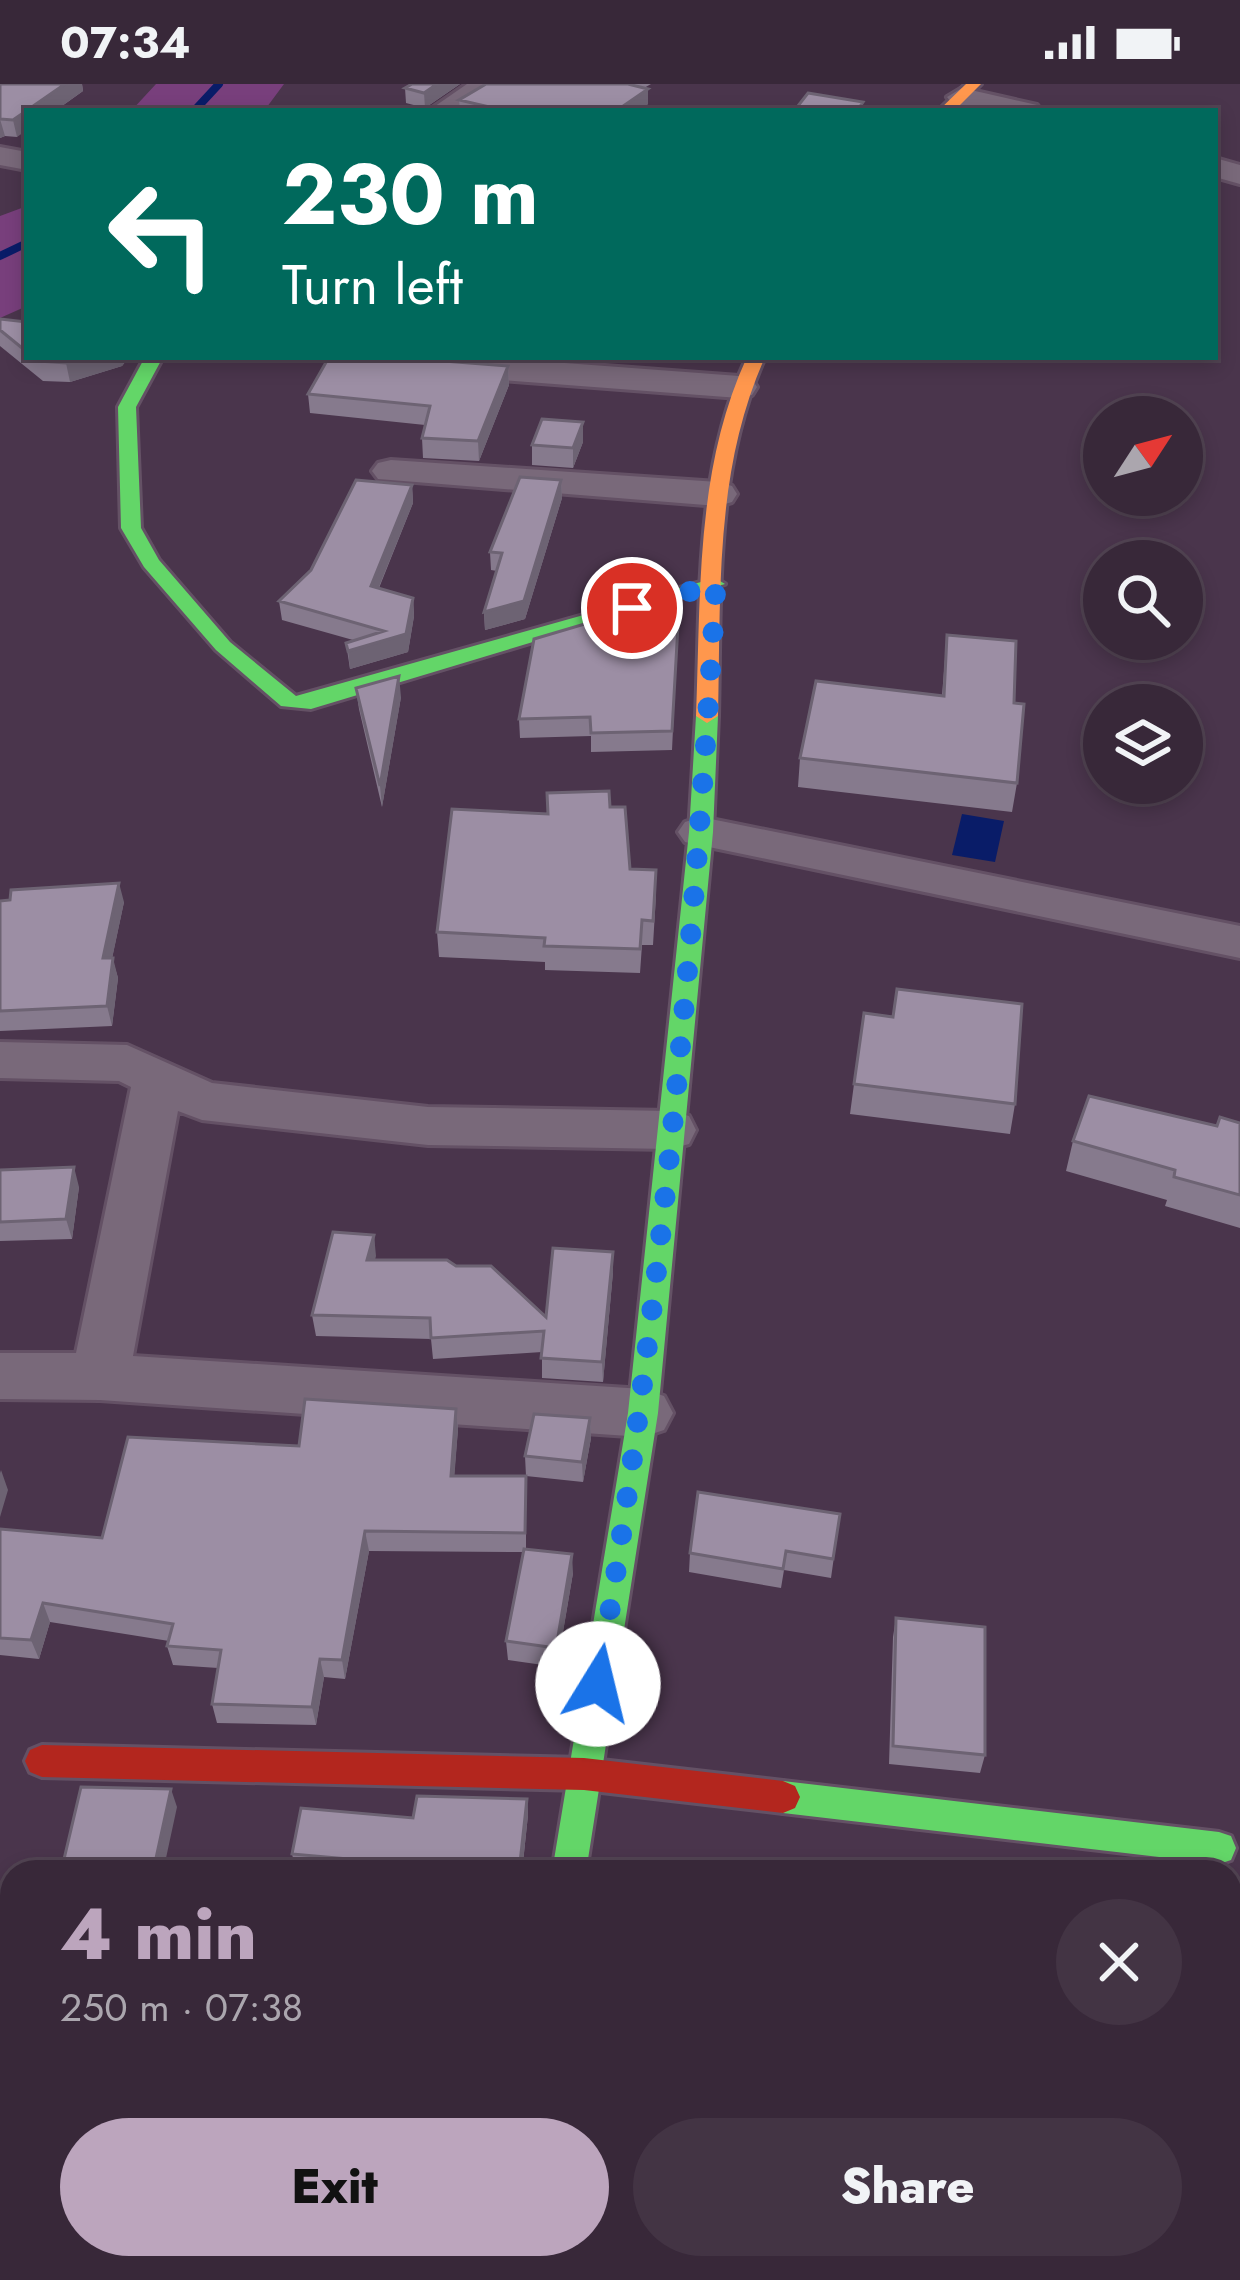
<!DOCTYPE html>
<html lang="en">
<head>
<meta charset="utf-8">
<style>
	:root { --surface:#382839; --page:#433444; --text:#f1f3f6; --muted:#aba6ae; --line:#524453; --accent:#bca5bd }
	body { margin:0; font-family:Jost,sans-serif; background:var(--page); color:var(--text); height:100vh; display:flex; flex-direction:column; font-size:45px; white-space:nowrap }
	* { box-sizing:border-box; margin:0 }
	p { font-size:39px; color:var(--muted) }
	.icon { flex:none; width:66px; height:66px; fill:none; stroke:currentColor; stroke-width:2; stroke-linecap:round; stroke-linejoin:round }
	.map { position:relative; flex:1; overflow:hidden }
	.sheet { position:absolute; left:0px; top:1776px; width:1242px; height:420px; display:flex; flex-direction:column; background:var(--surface); border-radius:36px 36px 0 0; box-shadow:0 6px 18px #0003,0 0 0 3px var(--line) }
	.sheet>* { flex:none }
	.hud { position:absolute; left:24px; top:24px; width:1194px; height:252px; border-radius:0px; box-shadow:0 6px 18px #0003,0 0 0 3px var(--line); background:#00695c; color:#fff; overflow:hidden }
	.needle { width:78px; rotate:54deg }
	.fabs { position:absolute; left:1083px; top:312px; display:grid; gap:24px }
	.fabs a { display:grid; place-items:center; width:120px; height:120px; border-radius:50%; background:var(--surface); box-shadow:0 6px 18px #0003,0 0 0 3px var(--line); font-size:60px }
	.pin { position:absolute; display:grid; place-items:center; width:102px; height:102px; color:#fff; margin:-51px; border:6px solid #fff; border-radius:50%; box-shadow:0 3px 12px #0007 }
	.me { position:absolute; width:132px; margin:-66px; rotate:9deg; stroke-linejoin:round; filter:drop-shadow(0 0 9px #0008) }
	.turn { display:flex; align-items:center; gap:42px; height:252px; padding:0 60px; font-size:54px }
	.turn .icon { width:156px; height:156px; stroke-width:2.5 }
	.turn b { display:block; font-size:84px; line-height:102px }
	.round { display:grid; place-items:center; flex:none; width:126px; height:126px; border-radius:63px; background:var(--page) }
	.headline { display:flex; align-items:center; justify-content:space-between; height:204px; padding:0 60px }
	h1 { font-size:72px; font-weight:800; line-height:90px; color:var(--accent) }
	.primary-button { display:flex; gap:24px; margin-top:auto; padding:24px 60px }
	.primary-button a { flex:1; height:138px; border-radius:72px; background:var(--accent); color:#111; font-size:48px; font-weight:800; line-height:138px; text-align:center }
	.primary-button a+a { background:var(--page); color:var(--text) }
	.status { display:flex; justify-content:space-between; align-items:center; height:84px; padding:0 60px; background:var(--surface); direction:ltr }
	.status svg { height:33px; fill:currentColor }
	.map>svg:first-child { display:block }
	.green { fill:#783f7c }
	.water { fill:#091c68 }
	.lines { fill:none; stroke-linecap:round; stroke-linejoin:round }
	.stream { stroke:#091c68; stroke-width:8 }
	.street-casing { stroke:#645165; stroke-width:6 }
	.fast-casing { stroke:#645165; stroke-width:6 }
	.slow-casing { stroke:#645165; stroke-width:6 }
	.jam-casing { stroke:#645165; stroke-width:6 }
	.street { fill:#79697a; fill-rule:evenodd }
	.fast { fill:#63d668; fill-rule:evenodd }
	.slow { fill:#ff974d; fill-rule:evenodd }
	.jam { fill:#b3261e; fill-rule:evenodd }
	.wall { fill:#867a8d }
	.shaded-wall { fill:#6d6373 }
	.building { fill:#9c8ea4; stroke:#6d6373; stroke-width:3 }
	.route { stroke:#1a73e8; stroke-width:21; stroke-dasharray:0 37.8 }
</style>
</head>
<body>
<div class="status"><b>07:34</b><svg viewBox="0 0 49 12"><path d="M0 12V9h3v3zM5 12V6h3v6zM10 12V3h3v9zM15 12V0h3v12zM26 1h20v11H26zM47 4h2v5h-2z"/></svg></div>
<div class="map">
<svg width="1240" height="2196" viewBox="0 0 1240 2196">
	<rect width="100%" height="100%" fill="#4a354c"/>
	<!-- green -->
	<path class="green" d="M156,0h128l-20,27h-133z
		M27,122v100l-27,12v-102z"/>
	<!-- water -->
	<path class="water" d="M962,730l42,7 -9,41 -43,-7z"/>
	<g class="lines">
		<!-- stream -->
		<path class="stream" d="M194,27l25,-27
			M0,172l27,-13"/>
		<defs>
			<path id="street" d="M467,0h35l-38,27h-36z
				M962,4l75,17 4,6h-55l-34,-8 -5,-6z
				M0,63l27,5v18l-27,-5z
				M1215,74l25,7v19l-25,-7z
				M421,273h62l256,19 13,3 5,8 -5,8 -13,3 -305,-23 -13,-3 -5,-8z
				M391,376l327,22 14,4 5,8 -5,8 -14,4 -340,-27 -6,-8 6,-8z
				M701,733l539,109v32l-555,-116 -7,-10 7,-10z
				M0,958l127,3 85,38 216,24 242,4 19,5 7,14 -7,14 -19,5 -242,-4 -226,-25 -24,-9 -45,245 510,33 21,7 9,17 -9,17 -21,7 -543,-37 -100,-1v-46h76l55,-266 -12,-6 -119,-3z
				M0,2117l12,1v66h28l-28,12 -12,-1z
				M233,2184h191l5,12h-191z"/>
			<path id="fast" d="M145,273h18l-27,50 5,121 18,32 71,82 66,54 412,-116 7,-2 10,6 -414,125 -30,-3 -65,-56 -72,-83 -23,-39 -3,-121z
				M707,625l11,7 -5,116 -55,581 -72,459h-34l76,-459 61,-581 7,-116z
				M783,1697l436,51 12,4 5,12 -5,12 -12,4 -436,-51 -12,-5 -5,-11 5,-11z"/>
			<path id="slow" d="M966,0h15l-27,27h-16z
				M747,273h18c-51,114 -44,237 -47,359l-11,7 -11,-7c5,-122 -1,-246 51,-359z"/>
			<path id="jam" d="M42,1661l542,13 199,23 12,5 5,11 -5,11 -12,5 -199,-23 -542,-13 -12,-5 -5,-11 5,-11z
				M488,2184h40l-2,12h-40z"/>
		</defs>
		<!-- street casing -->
		<use href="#street" class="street-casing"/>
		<!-- fast casing -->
		<use href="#fast" class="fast-casing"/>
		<!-- slow casing -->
		<use href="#slow" class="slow-casing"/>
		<!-- jam casing -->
		<use href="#jam" class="jam-casing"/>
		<!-- street -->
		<use href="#street" class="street"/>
		<!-- fast -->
		<use href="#fast" class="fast"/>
		<!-- slow -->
		<use href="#slow" class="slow"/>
		<!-- jam -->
		<use href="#jam" class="jam"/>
	</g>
	<!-- wall -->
	<path class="wall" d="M0,0h82l1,7 -28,20h-28l-10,26 -12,-1 -5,2z
		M412,0h48l-35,24 -19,-5 -1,-15z
		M486,0h165l-7,4 4,16 -10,7h-178l-1,-11z
		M0,235l27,3v35h102l-7,9 -52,16 -27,-1 -43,-35z
		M508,282l1,19 -30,76 -56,-3 -1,-20 3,-13 -115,-12 -2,-19z
		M583,358l-10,26 -41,-3v-20z
		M561,396l1,18 -37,121 -40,11 -1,-18 13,-41 -6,-1 -1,-18z
		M412,401l1,18 -34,85 34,10 1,18 -6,36 -58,17 -4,-26 7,-3 -71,-20 -3,-19z
		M678,541l-6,125 -81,2v-16l-71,2 -1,-19z
		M947,551l67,68 3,80 -5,29 -214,-25 2,-29 142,-63z
		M356,604l45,9 -19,110 -23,-98z
		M610,723l20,62 26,26 -3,50h-11l-2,28 -95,-3v-8l-106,-5 -2,-25 111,-118z
		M0,817l124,1 -12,56 6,20 -6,48 -112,5z
		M893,933l122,87 -5,30 -160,-20 4,-30z
		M1240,1039v105l-75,-22 2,-6 -101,-29 7,-30z
		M0,1086l79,17 -7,52 -72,2z
		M374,1151l1,25 171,57 67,-45 -10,110 -61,-4v-26l-109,7 -2,-20 -115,-3 -4,-21z
		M456,1325l2,20 -4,47h72v73l47,24 -16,94 -49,-7 -2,-19 18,-89 -155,-1 -24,128 -21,-2 -8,48 -99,-2 -5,-19 6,-36 -45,-3 -6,-19 2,-5 -119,-19 -11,37 -39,-4v-126l102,9 197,-92z
		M590,1334l1,20 -8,44 -57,-6 -1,-20z
		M840,1430l-9,64 -47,-8 -3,18 -92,-16 1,-19z
		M896,1534l89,137 -5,18 -91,-9 4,-127z
		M527,1715l1,16 -6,57 -226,-2 -4,-16 121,-36z
		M0,1904l12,1v157h-12z"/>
	<!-- shaded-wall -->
	<path class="shaded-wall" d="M65,0h17l1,7 -28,20h-28v19l-10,7 -4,-17z
		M437,0h23l-35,24 -1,-15z
		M648,5v15l-10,7h-22z
		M0,35l5,17 -5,2z
		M85,273h44l-7,9 -52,16 -4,-19z
		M508,282l1,19 -30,76 -1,-20z
		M583,338v20l-10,26v-20z
		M561,396l1,18 -37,121 -40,11 -1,-18z
		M412,401l1,18 -41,101 -1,-18z
		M413,514l1,18 -6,36 -58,17 -2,-18 58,-17z
		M399,592l2,21 -19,110 -2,-21z
		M119,799l5,19 -16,76 -5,-20z
		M113,874l5,20 -6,48 -5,-20z
		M74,1083l5,20 -7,52 -6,-20z
		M374,1151l2,21 -6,25 -3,-21z
		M613,1168v20l-10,110 -1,-20z
		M456,1325l2,20 -5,66 -2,-19z
		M590,1334l1,20 -8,44 -1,-20z
		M1,1386l7,20 -8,27v-44z
		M365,1447l4,20 -24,128 -3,-19z
		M572,1470l1,19 -16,94 -1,-19z
		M43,1519l7,19 -11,37 -8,-19z
		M320,1575l4,18 -8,48 -4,-18z
		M171,1705l6,18 -14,65h-10z
		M527,1715l1,16 -6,57h-3z"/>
	<!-- building -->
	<path class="building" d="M0,0h65l-52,36 -13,-1z
		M412,0h25l-13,9 -19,-5z
		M486,0h142l20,5 -32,22h-121l3,-2 -39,-9z
		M808,9l55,9 -6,9h-63z
		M0,235l27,3v30l-27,-22z
		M33,273h52l-19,6 -27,-2z
		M329,273h63l116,9 -30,75 -56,-3 8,-32 -122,-12z
		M542,335l41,3 -10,26 -41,-3z
		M520,393l41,3 -37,121 -40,11 18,-59 -12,-1z
		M356,396l56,5 -41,101 42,12 -7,36 -58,17 -2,-8 38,-12 -105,-30 32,-31z
		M588,539l90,2 -6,106 -81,2 -1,-16 -71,2 15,-80z
		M947,551l69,6 -2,62 10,1 -7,79 -217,-25 16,-77 128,15z
		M399,592l-19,110 -24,-98z
		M609,707l1,16h15l5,62 26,1 -3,51 -11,-1 -2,29 -96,-3 1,-8 -108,-6 15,-123 96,5 -1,-21z
		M119,799l-16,75h10l-6,48 -107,5v-110l10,-1 1,-10z
		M897,905l125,15 -7,100 -161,-20 10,-71 29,4z
		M1089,1012l128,30 3,-9 20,6v72l-66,-18 1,-7 -102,-29z
		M74,1083l-8,52 -66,3v-52z
		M333,1148l41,3 -7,25h80l9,6h35l55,51 7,-69 60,4 -11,110 -61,-4 3,-27 -113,7 -1,-20 -118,-3z
		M305,1315l151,10 -5,67h75l-1,57 -160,-2 -23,129 -22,-1 -8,48 -100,-3 9,-54 -54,-4 6,-22 -130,-21 -12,37 -31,-2v-109l102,9 26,-101 171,9z
		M534,1330l56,4 -8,44 -57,-6z
		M698,1408l142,22 -7,45 -47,-8 -3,18 -93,-16z
		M524,1465l48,5 -16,94 -50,-7z
		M896,1534l89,9v128l-92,-9z
		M81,1703l90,2 -18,83h-92z
		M417,1712l110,3 -8,73h-114l1,-8 -114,-10 9,-46 112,10z
		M0,1904l12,1v141l-12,-1z"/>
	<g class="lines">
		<!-- route -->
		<path class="route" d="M598,1600c61,-364 96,-732 118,-1100l-84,24"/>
	</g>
</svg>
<div class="fabs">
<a><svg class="needle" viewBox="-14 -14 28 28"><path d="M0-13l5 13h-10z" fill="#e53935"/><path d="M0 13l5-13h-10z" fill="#aba6ae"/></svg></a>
<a><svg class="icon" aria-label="search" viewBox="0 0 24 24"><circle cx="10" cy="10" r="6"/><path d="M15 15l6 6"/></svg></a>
<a><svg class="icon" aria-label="layers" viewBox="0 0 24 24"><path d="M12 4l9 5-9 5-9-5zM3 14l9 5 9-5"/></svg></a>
</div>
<div class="pin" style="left:632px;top:524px;background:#d93025"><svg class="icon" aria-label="arrive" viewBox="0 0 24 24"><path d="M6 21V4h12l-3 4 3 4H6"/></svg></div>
<svg class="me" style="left:598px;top:1600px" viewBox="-20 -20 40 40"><circle r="19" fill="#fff"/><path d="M0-13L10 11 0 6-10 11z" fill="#1a73e8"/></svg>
<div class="hud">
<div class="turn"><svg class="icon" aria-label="left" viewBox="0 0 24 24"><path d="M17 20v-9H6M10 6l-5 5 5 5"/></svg><div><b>230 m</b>Turn left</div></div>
</div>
<section class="sheet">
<div class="headline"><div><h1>4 min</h1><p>250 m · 07:38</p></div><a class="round"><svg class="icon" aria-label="close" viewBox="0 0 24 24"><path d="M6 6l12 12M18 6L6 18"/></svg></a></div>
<div class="primary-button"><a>Exit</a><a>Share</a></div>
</section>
</div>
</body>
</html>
